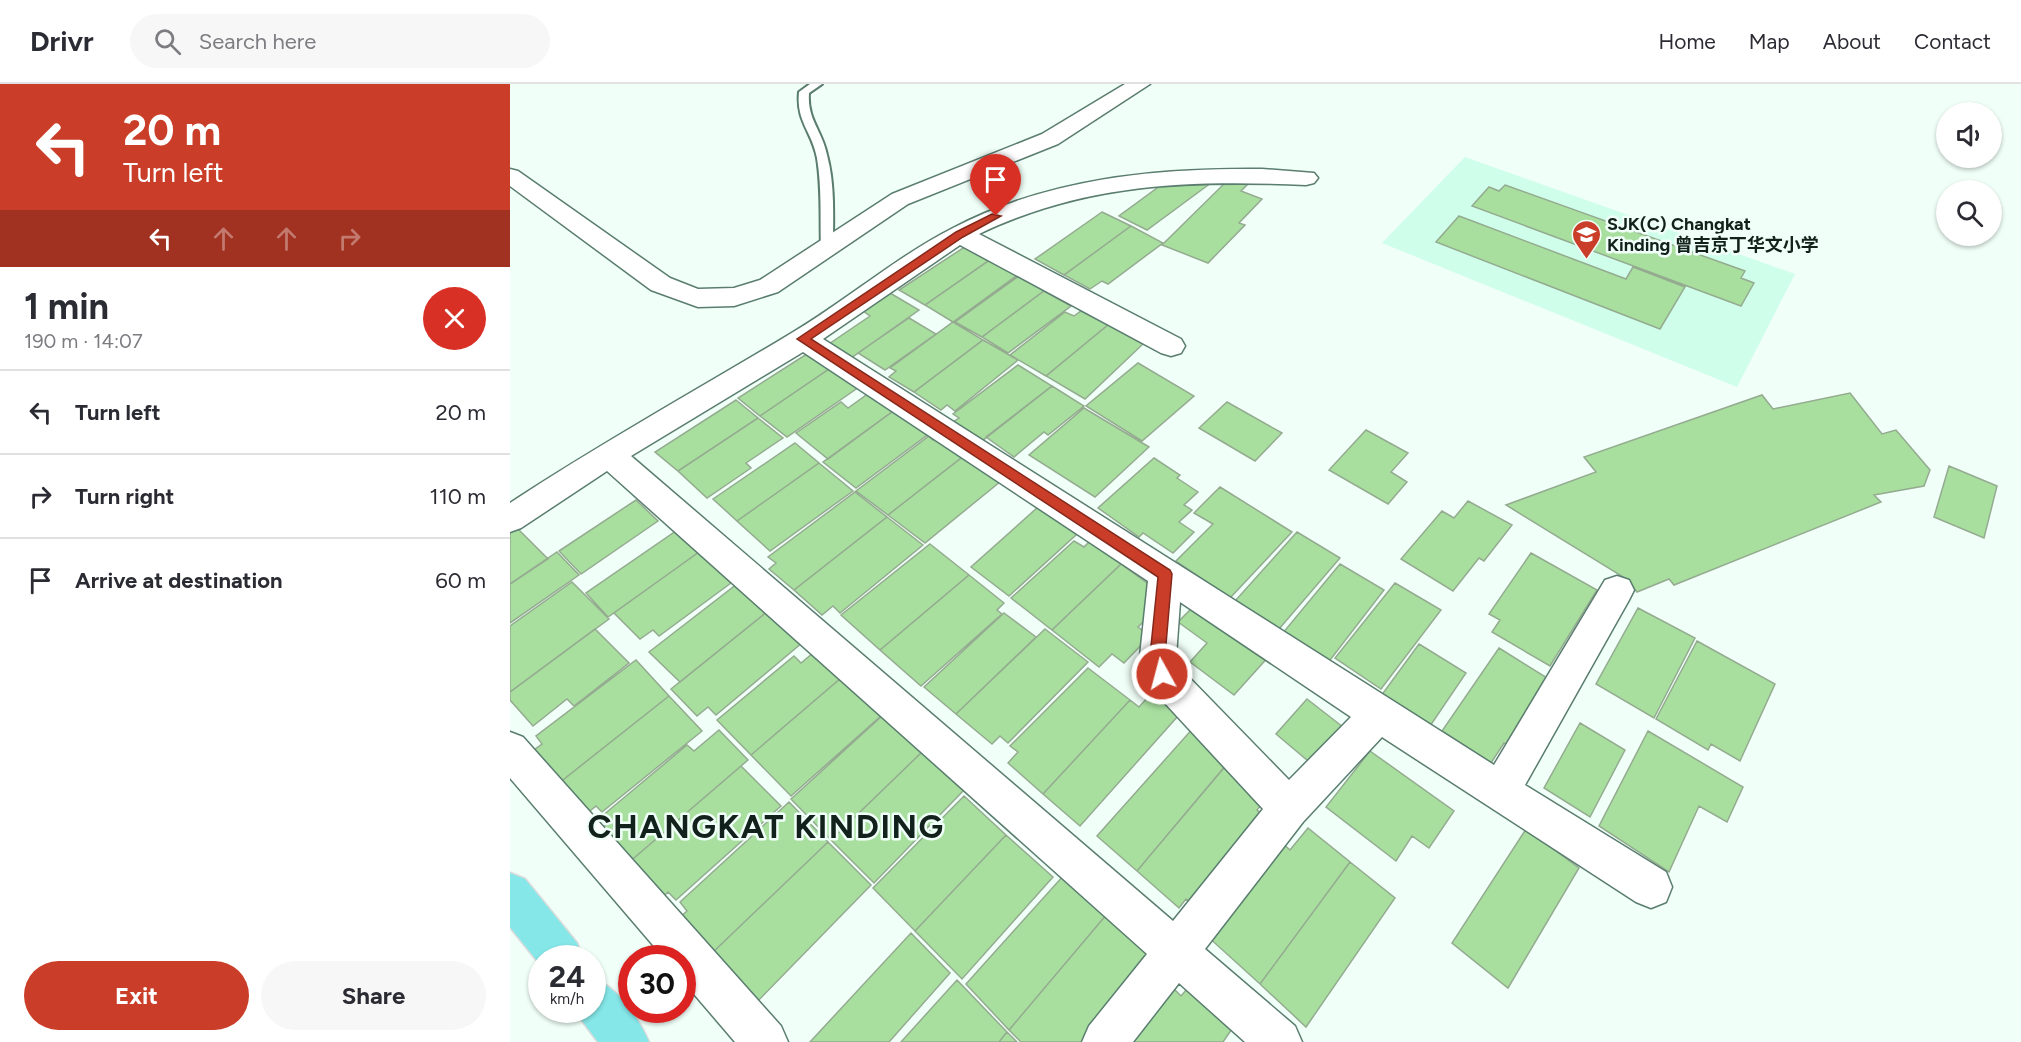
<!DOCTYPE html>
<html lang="en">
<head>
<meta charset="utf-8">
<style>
	:root { --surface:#fff; --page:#f7f7f7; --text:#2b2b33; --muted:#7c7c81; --line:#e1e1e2; --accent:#ca3e29 }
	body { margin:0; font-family:Figtree,"Noto Sans SC",sans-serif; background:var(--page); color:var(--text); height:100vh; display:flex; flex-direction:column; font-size:22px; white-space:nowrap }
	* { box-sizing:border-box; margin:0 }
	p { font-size:20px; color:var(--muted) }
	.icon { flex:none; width:33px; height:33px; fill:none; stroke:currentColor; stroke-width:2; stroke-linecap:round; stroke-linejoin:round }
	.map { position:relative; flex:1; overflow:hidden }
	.panel { display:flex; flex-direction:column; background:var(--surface); width:510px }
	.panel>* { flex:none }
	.guide { background:#ca3e29; color:#fff; overflow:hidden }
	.fabs { position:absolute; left:1426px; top:18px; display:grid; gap:12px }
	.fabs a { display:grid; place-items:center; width:66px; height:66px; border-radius:50%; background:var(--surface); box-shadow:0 2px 4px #0004; font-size:30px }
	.speed { position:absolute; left:18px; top:861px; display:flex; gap:12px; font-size:30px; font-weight:700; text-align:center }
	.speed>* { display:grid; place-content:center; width:78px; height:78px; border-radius:50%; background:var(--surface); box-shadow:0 2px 4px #0004; line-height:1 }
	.speed small { font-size:15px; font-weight:400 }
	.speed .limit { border:9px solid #d22; background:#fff; color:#111 }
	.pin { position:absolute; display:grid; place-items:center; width:51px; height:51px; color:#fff; margin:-62px -26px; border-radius:50% 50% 50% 0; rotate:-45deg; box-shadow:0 0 6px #0007 }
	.pin .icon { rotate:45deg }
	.me { position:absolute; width:66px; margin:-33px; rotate:353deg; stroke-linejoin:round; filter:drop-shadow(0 0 4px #0008) }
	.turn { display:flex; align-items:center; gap:21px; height:126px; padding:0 24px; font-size:27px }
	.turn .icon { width:78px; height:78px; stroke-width:2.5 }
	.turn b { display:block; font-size:42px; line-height:51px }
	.lanes { display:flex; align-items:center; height:57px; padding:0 24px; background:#0003; justify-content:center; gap:30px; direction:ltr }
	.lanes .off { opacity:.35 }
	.round { display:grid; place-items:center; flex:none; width:63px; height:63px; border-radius:32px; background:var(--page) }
	.summary { display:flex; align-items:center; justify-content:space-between; height:102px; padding:0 24px }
	h1 { font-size:36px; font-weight:700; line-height:45px }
	.primary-button { display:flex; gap:12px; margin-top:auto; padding:12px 24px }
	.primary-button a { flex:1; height:69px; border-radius:36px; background:var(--accent); color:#fff; font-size:24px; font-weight:700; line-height:69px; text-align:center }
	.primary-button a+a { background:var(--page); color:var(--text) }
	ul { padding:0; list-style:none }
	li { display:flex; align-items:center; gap:18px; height:84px; padding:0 24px; border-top:2px solid var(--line) }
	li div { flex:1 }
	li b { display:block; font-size:22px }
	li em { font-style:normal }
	header { display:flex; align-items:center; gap:36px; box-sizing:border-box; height:84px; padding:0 30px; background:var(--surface); border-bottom:2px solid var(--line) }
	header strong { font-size:28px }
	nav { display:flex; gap:33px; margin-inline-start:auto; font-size:21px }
	.search { width:420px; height:54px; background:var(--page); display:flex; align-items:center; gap:15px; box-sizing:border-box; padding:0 21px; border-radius:33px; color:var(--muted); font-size:22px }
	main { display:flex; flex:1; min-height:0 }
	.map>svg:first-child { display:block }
	.built { fill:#cffeeb }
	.building { fill:#a8df9f; stroke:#94ab90; stroke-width:1.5 }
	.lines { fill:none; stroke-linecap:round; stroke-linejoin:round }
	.lane-casing { stroke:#5a7d6f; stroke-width:4 }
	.street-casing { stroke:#5a7d6f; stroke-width:3 }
	.primary-casing { stroke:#d9dbdb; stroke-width:3 }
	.lane { fill:#fff; fill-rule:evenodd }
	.street { fill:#fff; fill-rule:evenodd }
	.primary { fill:#85e7e8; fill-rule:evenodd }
	.route { fill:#ca3e29; stroke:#83281b; stroke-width:1.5 }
	.labels { text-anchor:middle; stroke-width:5; stroke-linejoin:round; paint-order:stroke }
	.far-poi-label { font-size:18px; font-weight:bold; fill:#12211b; stroke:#f0fff8; text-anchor:start }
	.near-district-label { font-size:33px; font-weight:bold; letter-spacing:1.5px; fill:#12211b; stroke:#f0fff8 }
</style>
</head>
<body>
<header>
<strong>Drivr</strong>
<div class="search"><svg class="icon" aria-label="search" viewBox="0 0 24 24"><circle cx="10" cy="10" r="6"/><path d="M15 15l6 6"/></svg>Search here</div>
<nav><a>Home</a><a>Map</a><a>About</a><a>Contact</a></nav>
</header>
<main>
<section class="panel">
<div class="guide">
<div class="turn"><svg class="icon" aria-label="left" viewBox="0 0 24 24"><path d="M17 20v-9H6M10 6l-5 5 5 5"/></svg><div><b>20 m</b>Turn left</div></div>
<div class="lanes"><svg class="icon" aria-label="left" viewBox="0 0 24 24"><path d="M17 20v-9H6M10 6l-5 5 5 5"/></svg><svg class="icon off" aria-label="ahead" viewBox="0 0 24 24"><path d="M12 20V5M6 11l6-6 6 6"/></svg><svg class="icon off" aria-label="ahead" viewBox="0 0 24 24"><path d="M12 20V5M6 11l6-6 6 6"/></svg><svg class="icon off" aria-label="right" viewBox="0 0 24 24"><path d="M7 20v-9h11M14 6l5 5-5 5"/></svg></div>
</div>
<div class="summary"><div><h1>1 min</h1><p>190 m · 14:07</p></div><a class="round" style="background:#d93025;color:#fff"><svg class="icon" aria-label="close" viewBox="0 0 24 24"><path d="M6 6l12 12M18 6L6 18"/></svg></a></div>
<ul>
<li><svg class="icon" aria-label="left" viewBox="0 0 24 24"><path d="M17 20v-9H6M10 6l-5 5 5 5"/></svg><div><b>Turn left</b></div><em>20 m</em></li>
<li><svg class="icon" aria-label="right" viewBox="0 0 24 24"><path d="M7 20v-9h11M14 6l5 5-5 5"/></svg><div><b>Turn right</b></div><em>110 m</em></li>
<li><svg class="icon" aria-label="arrive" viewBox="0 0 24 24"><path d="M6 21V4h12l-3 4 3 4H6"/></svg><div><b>Arrive at destination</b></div><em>60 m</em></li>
</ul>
<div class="primary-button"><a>Exit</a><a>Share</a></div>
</section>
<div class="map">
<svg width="1511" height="958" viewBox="0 0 1511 958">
	<rect width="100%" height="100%" fill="#f0fff8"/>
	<!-- built -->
	<path class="built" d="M955,73l330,117 -58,113 -355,-144z"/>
	<!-- building -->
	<path class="building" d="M720,94l18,6 -7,7 21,8 -23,24 6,2 -37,38 -46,-18z
		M705,96l-68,50 -28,-14 45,-33z
		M995,101l240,86 -4,7 13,5 -13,23 -269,-100 17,-19 10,4z
		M592,128l29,14 -67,49 -29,-16z
		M949,132l167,63 7,-12 52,20 -25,42 -224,-87z
		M621,142l32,17 -55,41 -6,-3 -12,8 -26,-14z
		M456,162l25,13 -66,46 -26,-15z
		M481,175l28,15 -66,48 -28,-17z
		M513,189l26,14 -67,50 -27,-15z
		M534,207l27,15 -63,47 -26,-16z
		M380,209l29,17 -68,48 -22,-14 41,-28 -7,-5z
		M571,227l27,14 -62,51 -36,-21 55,-43 9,4z
		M399,234l27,16 -51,36 -27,-17z
		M443,238l30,18 -69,52 -25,-15 7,-6 -6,-3z
		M598,241l35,19 -58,55 -39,-23z
		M473,256l35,20 -63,51 -8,-6 -6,5 -27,-18z
		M300,268l22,15 -72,49 -22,-18z
		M628,279l56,33 -52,45 -56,-35z
		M508,281l34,21 -70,55 -29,-19 6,-4 -6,-4z
		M322,283l27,20 -72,50 -27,-21z
		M542,302l32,20 -36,29 -4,-3 -30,25 -28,-20z
		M362,307l24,18 -68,50 -32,-26 45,-31 7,6z
		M1340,309l32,41 14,-4 34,40 -6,16 -50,9 7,7 -207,83 -5,-6 -32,13 -12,-14 -119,-73 90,-33 -12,-15 178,-62 11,14z
		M226,316l22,18 -80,53 -23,-19z
		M717,318l55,31 -27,28 -56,-33z
		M574,324l65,39 -54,50 -66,-42z
		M386,325l34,24 -74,55 -33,-26z
		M248,334l25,20 -37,25 5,5 -44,30 -29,-27z
		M856,346l42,23 -17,19 16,10 -19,22 -59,-34z
		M419,352l4,4 5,-4 27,19 -77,60 -32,-24z
		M285,359l24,20 -82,58 -24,-22z
		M455,371l36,26 -76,62 -37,-28z
		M644,374l26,17 -3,3 21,14 -14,13 8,5 -13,12 15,10 -21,21 -30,-20 -4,4 -41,-29z
		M309,379l34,28 -83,60 -33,-30z
		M1439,382l48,20 -13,52 -50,-21z
		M710,403l72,45 -62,66 -54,-37 37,-37 -19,-11z
		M345,408l32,25 -93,73 -25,-21 7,-6 -8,-6z
		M126,416l22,21 -77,53 -22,-23z
		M958,417l44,24 -28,36 -5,-3 -26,33 -52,-32 41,-48 12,7z
		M528,423l39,27 -68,62 -38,-29z
		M377,433l36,28 -83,68 -7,-7 -11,9 -28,-25z
		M7,444l31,31 -38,25v-52z
		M166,447l23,21 -91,65 -22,-24z
		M787,448l43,26 -61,71 -44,-28z
		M564,457l10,6 5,-5 32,22 -69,66 -41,-32z
		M420,460l39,31 -89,75 -39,-35z
		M47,468l22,23 -69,48v-39z
		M189,468l32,31 -72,53 -6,-6 -13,9 -26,-26z
		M1021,469l66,37 -47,76 -58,-34 8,-12 -11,-6z
		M611,480l37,27 2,15 -22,21 12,9 -26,27 -12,-9 -13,13 -47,-37z
		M830,480l44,26 -57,74 -45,-30z
		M459,491l35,28 -7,7 5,4 -81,72 -41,-36z
		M62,498l37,37 -99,73v-66z
		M885,499l46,27 -60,79 -46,-31z
		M227,500l31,27 -88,71 -31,-30z
		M687,519l73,52 -36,40 -44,-33 17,-19 -29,-21z
		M1128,524l57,30 -41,80 -58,-34z
		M258,527l35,31 -87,73 -8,-8 -11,9 -26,-27z
		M494,529l32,24 -80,77 -32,-27z
		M85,545l34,34 -55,43 -7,-7 -34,27 -23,-26v-8z
		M535,545l43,33 -80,81 -8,-7 -8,8 -36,-30z
		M1187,557l78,43 -35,77 -29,-17 -3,6 -52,-31z
		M909,560l47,29 -40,59 -48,-32z
		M989,564l53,33 -42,66 -6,-4 -13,20 -49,-32z
		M303,569l28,25 -90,77 -34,-35 77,-64 7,7z
		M126,576l33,36 -115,91 -27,-32 15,-11 -6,-8z
		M578,584l42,32 -87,94 -35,-31 10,-11 -8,-6z
		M331,594l41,37 -91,81 -40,-41z
		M648,602l28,21 -106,119 -37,-32 87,-94 9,7z
		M159,612l33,35 -100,81 -6,-6 -11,9 -26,-32z
		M797,615l45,35 -32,37 -44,-37z
		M372,632l40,36 -91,88 -40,-41z
		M1070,639l45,27 -35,67 -46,-29z
		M685,642l39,30 -97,115 -40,-35z
		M209,646l29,30 -121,104 -28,-33 9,-8 -6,-7 85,-71 7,6z
		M1138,647l95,56 -16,35 -28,-16 -30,66 -70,-46z
		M860,667l84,60 -25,37 -17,-12 -16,25 -70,-54z
		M412,668l42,38 -90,93 -43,-43z
		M716,681l41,32 -10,13 15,12 -71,90 -15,-13 -7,9 -42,-37z
		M231,682l40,40 -105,94 -8,-8 -10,10 -31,-38z
		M454,712l42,39 -91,96 -42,-43z
		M279,718l39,40 -118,113 -32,-36 9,-8 -7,-9z
		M798,744l42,34 -90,122 -54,-49 74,-94 10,9z
		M1016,745l53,39 -71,120 -56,-45z
		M496,751l47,42 -91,102 -47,-48z
		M318,758l43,43 -118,121 -43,-51z
		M840,778l45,36 -89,129 -46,-43z
		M554,791l43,39 -98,116 -43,-46z
		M597,830l51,47 -64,81h-73l-12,-12z
		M401,849l39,40 -61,69h-79z
		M447,896l50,52 -8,10h-98z
		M683,898l43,41 -13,19h-94l43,-55 9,9z
		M497,948l10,10h-18z"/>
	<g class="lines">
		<defs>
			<path id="lane" d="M300,0h12l-13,9c-2,27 13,37 18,62 8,30 6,62 6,93l-6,4 -6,-4c-1,-30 1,-60 -4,-90 -5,-27 -21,-36 -18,-66z"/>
			<path id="street" d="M615,0h25l-92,60 -150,60 -130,88 -44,14 -36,1 -47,-17 -141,-104v-17l8,2 152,107 28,11 36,-1 26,-8 132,-86 150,-60z
				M752,85l52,4 4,5 -4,5 -8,2c-116,-5 -221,-2 -327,49l202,105 4,7 -4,7 -10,3 -10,-3 -201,-108 -137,94 671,426 111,-185 12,-4 12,4 5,10 -5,10 -104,185 141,87 6,15 -6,15 -15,6 -15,-6 -254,-165 -79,85 -98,127 90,77 7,16h-57l-66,-59 -46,59h-51l7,-16 58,-72 -540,-483 -86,57 -11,4v-29c91,-60 187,-113 280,-169 56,-33 106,-77 163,-106 96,-50 202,-60 309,-59zM293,268l345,229 -8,75 9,30 114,123 -90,112 -542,-465zM670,518l171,115 -62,63 -111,-114 -2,-10z
				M0,648l13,5 258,289 7,16h-53l-53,-62v-22h-18l-154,-180z"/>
			<path id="primary" d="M0,789l15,6 52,64 6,15h-41v9l-32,-40z
				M82,893c26,11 46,40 57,65h-51l-24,-32h18z"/>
		</defs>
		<!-- lane casing -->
		<use href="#lane" class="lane-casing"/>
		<!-- street casing -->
		<use href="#street" class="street-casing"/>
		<!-- primary casing -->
		<use href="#primary" class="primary-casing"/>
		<!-- lane -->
		<use href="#lane" class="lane"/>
		<!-- street -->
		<use href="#street" class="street"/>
		<!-- primary -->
		<use href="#primary" class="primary"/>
	</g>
	<!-- route -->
	<path class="route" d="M482,130l9,2 -38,21 -152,102 359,231 2,4 -7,82 5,18 -8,7 -5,-2 -7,-23 8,-79 -361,-238 159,-107z"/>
	<!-- icons -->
	<defs>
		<symbol id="school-pin" viewBox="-11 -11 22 30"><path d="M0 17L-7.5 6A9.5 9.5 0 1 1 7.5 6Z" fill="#ca3e29" stroke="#f0fff8"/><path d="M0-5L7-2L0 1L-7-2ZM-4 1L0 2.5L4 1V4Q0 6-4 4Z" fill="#fff"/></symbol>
	</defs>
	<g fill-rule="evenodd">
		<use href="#school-pin" x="1060" y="134" width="33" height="45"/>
	</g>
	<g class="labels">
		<!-- far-poi labels -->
		<g class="far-poi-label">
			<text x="1097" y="146">SJK(C) Changkat<tspan x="1097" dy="21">Kinding 曾吉京丁华文小学</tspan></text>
		</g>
		<!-- near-district labels -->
		<g class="near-district-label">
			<text x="256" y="754">CHANGKAT KINDING</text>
		</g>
	</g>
</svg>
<div class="fabs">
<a><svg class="icon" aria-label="sound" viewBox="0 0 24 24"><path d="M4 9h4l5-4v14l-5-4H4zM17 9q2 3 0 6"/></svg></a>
<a><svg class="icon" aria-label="search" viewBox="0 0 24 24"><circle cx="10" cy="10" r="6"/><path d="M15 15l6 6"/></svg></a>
</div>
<div class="speed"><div>24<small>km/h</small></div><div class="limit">30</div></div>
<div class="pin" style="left:486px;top:132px;background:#d93025"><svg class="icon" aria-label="arrive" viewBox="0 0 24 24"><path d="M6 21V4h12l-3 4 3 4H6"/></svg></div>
<svg class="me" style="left:652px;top:590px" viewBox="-20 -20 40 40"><circle r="17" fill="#ca3e29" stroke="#fff" stroke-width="3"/><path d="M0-11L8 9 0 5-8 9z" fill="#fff"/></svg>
</div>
</main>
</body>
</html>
